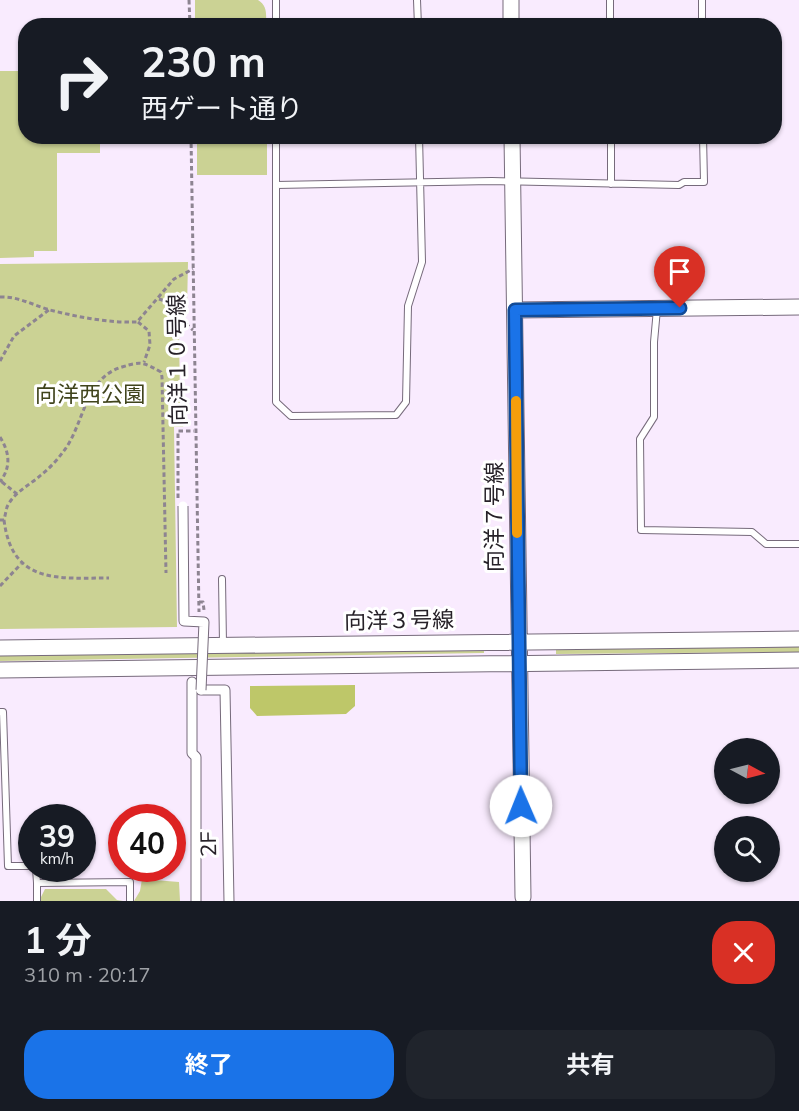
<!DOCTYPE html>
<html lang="ja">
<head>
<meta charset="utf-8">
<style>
	:root { --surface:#171b24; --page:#20242c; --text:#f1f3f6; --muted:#9ea1a6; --accent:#1a73e8 }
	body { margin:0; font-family:Mulish,"Noto Sans JP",sans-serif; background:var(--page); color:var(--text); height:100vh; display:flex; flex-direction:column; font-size:22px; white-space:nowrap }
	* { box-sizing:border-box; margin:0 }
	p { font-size:20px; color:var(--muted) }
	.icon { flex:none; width:33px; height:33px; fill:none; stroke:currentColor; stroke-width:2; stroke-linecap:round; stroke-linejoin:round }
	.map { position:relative; height:901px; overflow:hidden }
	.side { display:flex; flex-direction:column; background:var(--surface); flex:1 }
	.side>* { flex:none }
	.hud { position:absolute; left:18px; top:18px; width:764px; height:126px; border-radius:24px; box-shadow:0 2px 4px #0004; background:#171b24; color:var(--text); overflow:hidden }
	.needle { width:39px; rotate:97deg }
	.controls { position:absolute; left:714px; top:738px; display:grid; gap:12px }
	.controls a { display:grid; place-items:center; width:66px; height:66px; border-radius:50%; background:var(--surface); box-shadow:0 2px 4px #0004; font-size:30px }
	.speed { position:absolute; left:18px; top:804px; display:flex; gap:12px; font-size:30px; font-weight:700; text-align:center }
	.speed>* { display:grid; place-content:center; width:78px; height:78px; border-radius:50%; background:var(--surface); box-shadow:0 2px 4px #0004; line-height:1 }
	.speed small { font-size:15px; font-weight:400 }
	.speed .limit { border:9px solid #d22; background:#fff; color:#111 }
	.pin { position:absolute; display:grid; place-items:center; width:51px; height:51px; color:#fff; margin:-62px -26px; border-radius:50% 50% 50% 0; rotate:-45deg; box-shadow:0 0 6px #0007 }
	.pin .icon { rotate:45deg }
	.me { position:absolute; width:66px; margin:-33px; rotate:359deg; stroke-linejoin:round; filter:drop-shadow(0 0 4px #0008) }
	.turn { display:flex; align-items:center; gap:21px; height:126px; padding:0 24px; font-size:27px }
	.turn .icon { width:78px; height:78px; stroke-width:2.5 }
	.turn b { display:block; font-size:42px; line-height:51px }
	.round { display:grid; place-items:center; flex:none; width:63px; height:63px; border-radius:24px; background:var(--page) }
	.headline { display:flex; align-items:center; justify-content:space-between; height:102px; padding:0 24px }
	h1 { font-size:36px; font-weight:700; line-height:45px }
	.button { display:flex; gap:12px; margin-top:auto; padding:12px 24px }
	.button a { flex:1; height:69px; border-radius:24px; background:var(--accent); color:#fff; font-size:24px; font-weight:700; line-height:69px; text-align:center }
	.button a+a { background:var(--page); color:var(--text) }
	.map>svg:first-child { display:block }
	.green { fill:#cbd294 }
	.forest { fill:#bec769 }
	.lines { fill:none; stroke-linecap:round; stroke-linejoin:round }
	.service-casing { stroke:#766a7b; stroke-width:8 }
	.pedestrian-casing { stroke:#766a7b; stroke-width:11 }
	.tertiary-casing { stroke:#766a7b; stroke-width:17 }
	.path { stroke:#8d8491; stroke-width:3; stroke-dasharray:4.5 3; stroke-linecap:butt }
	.service { stroke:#fff; stroke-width:6 }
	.pedestrian { stroke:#fff; stroke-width:9 }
	.tertiary { stroke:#fff; stroke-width:15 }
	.pedestrian-bridge-casing { stroke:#766a7b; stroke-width:11; stroke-linecap:butt }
	.pedestrian-bridge { stroke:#fff; stroke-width:9 }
	.route-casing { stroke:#114b97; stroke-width:15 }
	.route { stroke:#1a73e8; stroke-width:10 }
	.slow { stroke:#f59e0b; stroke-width:10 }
	.labels { text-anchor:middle; stroke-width:6; stroke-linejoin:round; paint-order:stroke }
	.street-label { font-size:22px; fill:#262128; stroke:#fff }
	.park-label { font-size:22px; fill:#40441c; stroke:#fff }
</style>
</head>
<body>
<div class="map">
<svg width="799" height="901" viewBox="0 0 799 901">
	<rect width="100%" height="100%" fill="#f9ebfe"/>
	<!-- green -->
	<path class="green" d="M195,0h63c10,6 8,15 8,25h-71z
		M0,71h25l1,65 74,1v16h-43v98h-23v6l-34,1z
		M197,137h70v38h-70z
		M188,262l-1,47 -8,19 1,77c4,7 7,14 3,22h-9l3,200 -177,2v-365z
		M799,647v5l-243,2v-5z
		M484,648v5l-484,8v-5z
		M142,879l37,3 1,19h-46l6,-10z
		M45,889h61l11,11 6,1h-84z"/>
	<!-- forest -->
	<path class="forest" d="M355,685v21l-9,8 -89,2 -7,-8v-22z"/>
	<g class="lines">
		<defs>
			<path id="service" d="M417,0l1,26
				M610,0v26
				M702,0v26
				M276,26v-26
				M276,136v266l15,14 105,-1 10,-13 2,-96 14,-44 -3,-126
				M611,136v48
				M276,185l216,-4 187,4 5,-3h20l-1,-46
				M657,309l-3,33v75l-14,22 1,91 111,2 14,12h33
				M222,579l1,65
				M0,712h3l5,154h24
				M36,868l1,15
				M37,901v-18l93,-1v19"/>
			<path id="pedestrian" d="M192,682v71l4,4v144
				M201,690h24l4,211"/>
			<path id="tertiary" d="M511,0v26
				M512,136l11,761
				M515,310l284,-3
				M0,648l799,-9
				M0,670l799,-10"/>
		</defs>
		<!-- service casing -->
		<use href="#service" class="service-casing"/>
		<!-- pedestrian casing -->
		<use href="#pedestrian" class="pedestrian-casing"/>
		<!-- tertiary casing -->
		<use href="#tertiary" class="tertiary-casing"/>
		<!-- path -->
		<path class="path" d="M189,0l1,26
			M191,136l8,476
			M0,297c17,-1 33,8 50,13 28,7 58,13 87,12l37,-43 19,-10
			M159,299c24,8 18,18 34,31
			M138,322l11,9 1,14 -6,17
			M0,361l14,-25 36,-27
			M0,437c10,16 11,30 0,45
			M2,482l15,12
			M178,498v-67h16
			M0,520h4c1,-4 2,-9 3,-13 7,-15 23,-22 34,-32 8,-6 16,-15 22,-23 21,-26 21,-74 59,-85 19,-6 21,-5 39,5l1,5 4,196
			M4,520c8,65 55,58 105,58
			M0,586l21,-22
			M199,602h4l1,8"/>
		<!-- service -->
		<use href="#service" class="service"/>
		<!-- pedestrian -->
		<use href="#pedestrian" class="pedestrian"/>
		<!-- tertiary -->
		<use href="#tertiary" class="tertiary"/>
		<defs>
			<path id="pedestrian-bridge" d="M183,506l1,115 20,1 -3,68"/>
		</defs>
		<!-- pedestrian-bridge casing -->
		<use href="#pedestrian-bridge" class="pedestrian-bridge-casing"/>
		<!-- pedestrian-bridge -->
		<use href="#pedestrian-bridge" class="pedestrian-bridge"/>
	</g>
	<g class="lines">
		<defs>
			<path id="route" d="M521,806l-6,-496 165,-2"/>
		</defs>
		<!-- route casing -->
		<use href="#route" class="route-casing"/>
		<!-- route -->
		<use href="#route" class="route"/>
		<!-- slow -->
		<path class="slow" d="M516,401l1,132"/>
	</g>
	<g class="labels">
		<!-- street labels -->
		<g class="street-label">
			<text transform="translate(177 360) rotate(-91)" y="8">向洋１０号線</text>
			<text transform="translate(494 517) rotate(-90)" y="8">向洋７号線</text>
			<text transform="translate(399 620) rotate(-1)" y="8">向洋３号線</text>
			<text transform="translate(208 844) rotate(-91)" y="8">2F</text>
		</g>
		<!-- park labels -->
		<g class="park-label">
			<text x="90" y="402">向洋西公園</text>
		</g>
	</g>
</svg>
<div class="controls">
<a><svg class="needle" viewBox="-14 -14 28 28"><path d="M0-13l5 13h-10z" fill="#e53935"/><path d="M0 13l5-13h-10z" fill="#9ea1a6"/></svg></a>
<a><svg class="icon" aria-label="search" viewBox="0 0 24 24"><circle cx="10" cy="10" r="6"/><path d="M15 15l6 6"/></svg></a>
</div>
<div class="speed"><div>39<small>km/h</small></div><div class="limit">40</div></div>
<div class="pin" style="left:680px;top:308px;background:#d93025"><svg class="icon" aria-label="arrive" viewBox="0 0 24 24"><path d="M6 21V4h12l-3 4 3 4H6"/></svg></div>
<svg class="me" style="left:521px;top:806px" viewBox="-20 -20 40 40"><circle r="19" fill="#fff"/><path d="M0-13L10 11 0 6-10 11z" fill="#1a73e8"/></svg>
<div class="hud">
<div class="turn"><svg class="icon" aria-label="right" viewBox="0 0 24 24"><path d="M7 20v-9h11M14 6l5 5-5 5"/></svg><div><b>230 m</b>西ゲート通り</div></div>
</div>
</div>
<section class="side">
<div class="headline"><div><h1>1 分</h1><p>310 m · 20:17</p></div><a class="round" style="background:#d93025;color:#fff"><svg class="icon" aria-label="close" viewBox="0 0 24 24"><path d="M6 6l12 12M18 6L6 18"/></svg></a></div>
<div class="button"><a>終了</a><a>共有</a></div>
</section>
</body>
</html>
